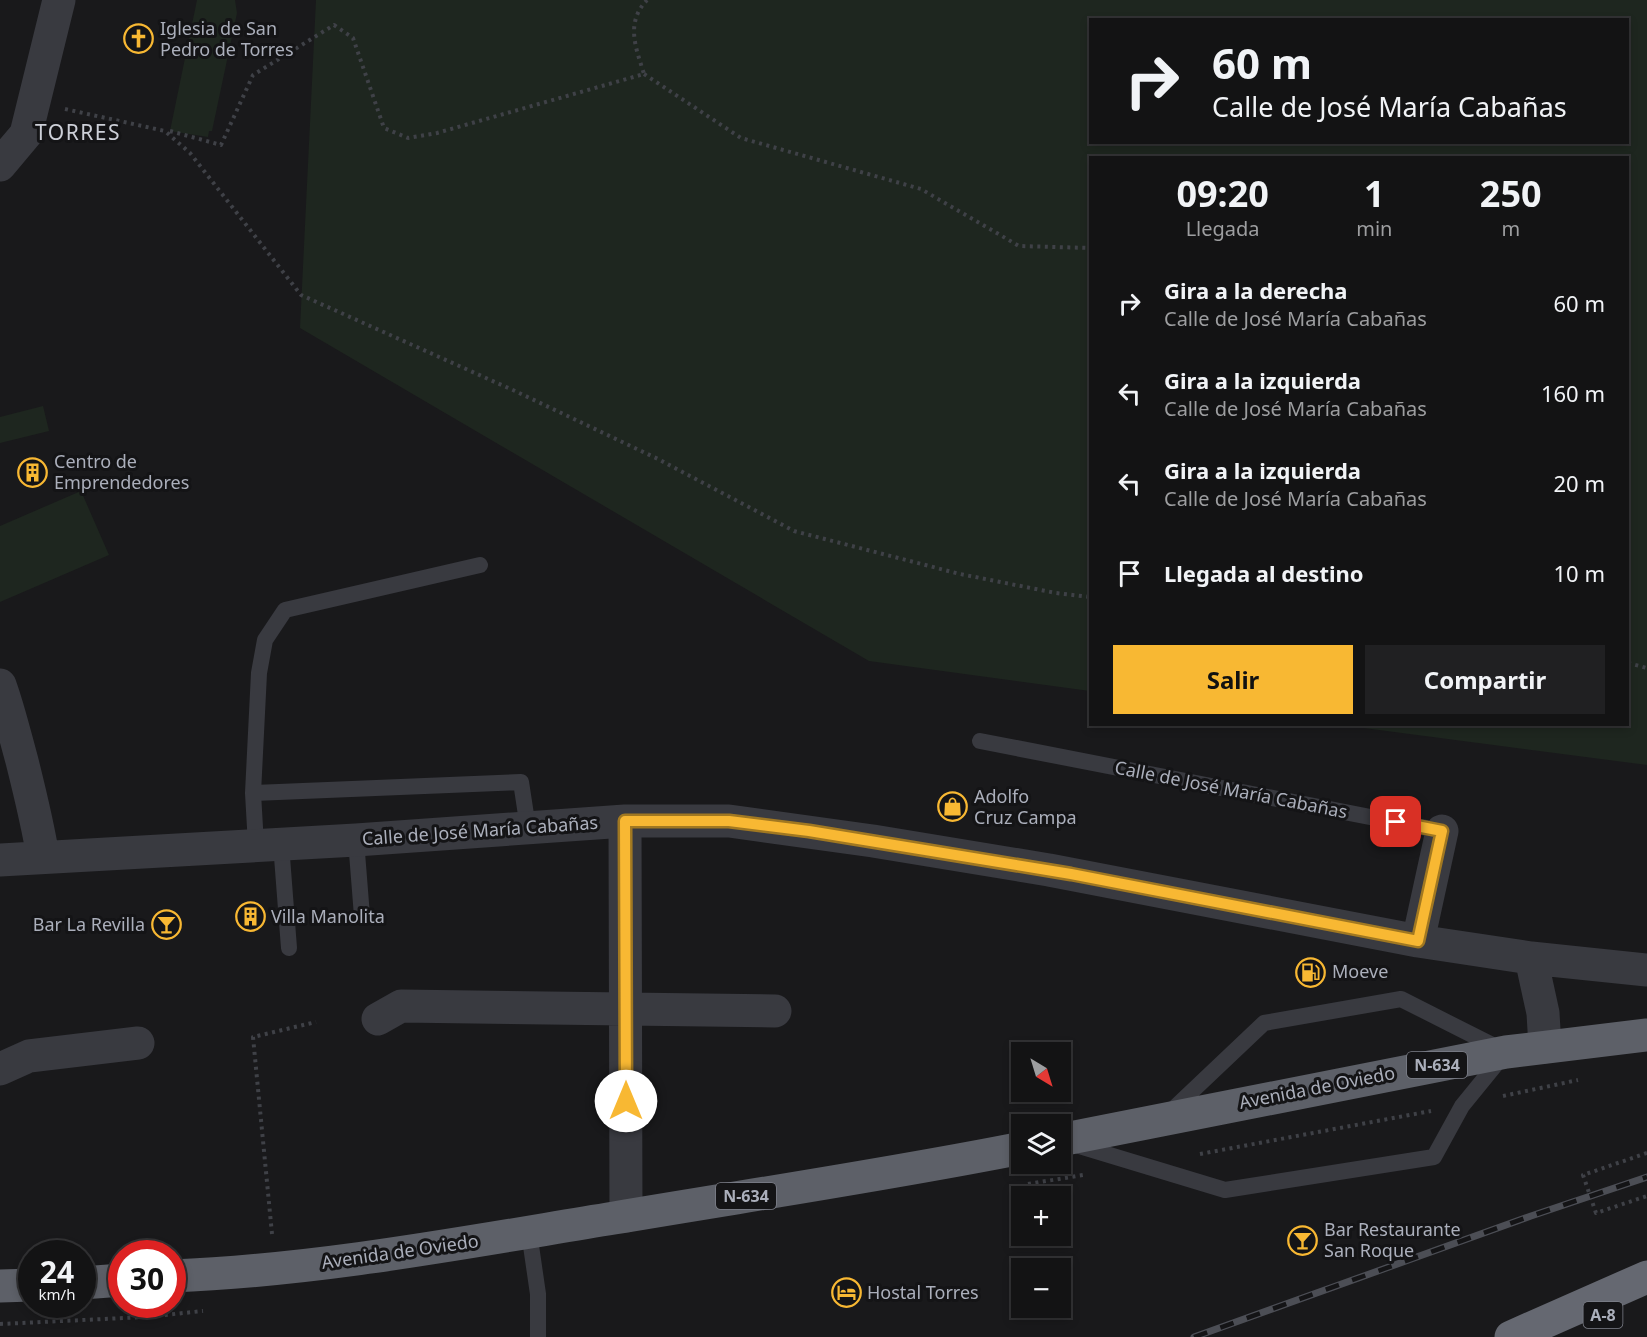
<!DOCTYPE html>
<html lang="es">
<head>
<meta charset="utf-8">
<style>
	:root { --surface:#131314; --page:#202022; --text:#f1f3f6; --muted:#9d9ea0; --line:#323234; --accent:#f8b833 }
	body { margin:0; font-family:"Noto Sans",sans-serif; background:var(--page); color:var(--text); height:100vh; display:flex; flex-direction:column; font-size:22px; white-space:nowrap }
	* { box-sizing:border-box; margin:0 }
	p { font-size:20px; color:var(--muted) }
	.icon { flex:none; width:33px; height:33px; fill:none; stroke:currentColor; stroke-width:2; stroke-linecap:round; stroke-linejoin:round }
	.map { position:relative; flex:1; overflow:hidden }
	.side { position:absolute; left:1089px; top:156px; width:540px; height:570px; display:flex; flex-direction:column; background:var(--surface); border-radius:0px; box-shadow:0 3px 9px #0003,0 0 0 2px var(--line) }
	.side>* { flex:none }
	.guide { position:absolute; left:1089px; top:18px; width:540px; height:126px; border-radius:0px; box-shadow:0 3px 9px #0003,0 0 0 2px var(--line); background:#131314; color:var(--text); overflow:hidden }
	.needle { width:39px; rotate:142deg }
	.controls { position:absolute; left:1011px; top:1042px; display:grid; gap:12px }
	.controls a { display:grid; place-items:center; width:60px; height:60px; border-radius:0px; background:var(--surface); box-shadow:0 3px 9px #0003,0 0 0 2px var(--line); font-size:30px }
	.speed { position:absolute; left:18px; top:1240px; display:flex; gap:12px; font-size:30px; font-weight:700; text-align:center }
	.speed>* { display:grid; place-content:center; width:78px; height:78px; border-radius:50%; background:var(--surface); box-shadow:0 3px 9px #0003,0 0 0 2px var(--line); line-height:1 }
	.speed small { font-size:15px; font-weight:400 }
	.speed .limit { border:9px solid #d22; background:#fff; color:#111 }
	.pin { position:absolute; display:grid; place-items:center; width:51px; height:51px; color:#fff; margin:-26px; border-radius:12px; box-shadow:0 3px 9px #0006 }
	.me { position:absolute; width:66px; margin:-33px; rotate:0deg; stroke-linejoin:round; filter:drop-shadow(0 0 4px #0008) }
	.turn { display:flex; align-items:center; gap:21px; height:126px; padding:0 24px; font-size:27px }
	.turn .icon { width:78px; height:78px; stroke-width:2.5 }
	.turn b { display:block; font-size:42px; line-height:51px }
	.eta { display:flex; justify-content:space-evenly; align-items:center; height:102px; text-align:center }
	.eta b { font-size:36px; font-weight:700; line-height:42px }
	.cta { display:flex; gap:12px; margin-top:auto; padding:12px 24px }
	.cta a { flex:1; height:69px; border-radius:0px; background:var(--accent); color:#111; font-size:24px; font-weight:700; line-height:69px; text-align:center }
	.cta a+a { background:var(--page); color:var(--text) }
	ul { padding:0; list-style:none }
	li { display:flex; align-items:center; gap:18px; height:90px; padding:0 24px }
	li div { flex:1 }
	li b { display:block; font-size:22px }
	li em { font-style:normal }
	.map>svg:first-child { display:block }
	.green { fill:#1e261f; fill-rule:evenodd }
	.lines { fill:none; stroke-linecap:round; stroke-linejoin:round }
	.path { stroke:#3f4147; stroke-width:4; stroke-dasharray:3 4.5; stroke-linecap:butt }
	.service { stroke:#393a40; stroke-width:16 }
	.minor { stroke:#393a40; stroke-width:33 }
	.trunk { stroke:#5d6068; stroke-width:33 }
	.motorway { stroke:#656871; stroke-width:33 }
	.rail-casing { stroke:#4c4e55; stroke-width:7 }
	.rail { stroke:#141416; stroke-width:4.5; stroke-dasharray:14; stroke-linecap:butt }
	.route-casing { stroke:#a17821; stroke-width:15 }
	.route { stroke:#f8b833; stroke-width:10 }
	.labels { text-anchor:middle; stroke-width:6; stroke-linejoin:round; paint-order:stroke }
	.shield { fill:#141416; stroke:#7e808a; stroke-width:1.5 }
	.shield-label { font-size:16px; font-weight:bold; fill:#abafbb }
	.poi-label { font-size:18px; fill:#abafbb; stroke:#141416; text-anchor:start }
	.street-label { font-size:18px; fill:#abafbb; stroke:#141416 }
	.quarter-label { font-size:21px; letter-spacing:1.5px; fill:#cccfd7; stroke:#141416 }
</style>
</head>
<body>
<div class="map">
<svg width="1647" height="1337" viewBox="0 0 1647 1337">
	<rect width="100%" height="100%" fill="#19191b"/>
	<!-- green -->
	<path class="green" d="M197,0h38l2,13 -25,118h-3l-1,6 -38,-6z
		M316,0h1331v765l-306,-40 287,-1v-566h-538v533l-221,-30 -569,-333zM1090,20h538v122h-538z
		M43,406l6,25 -49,12v-26z
		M81,491l28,64 -109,47v-76z"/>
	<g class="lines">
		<!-- path -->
		<path class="path" d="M644,74l97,64 180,51 98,57 71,2
			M65,109l100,22 25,22 111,142 214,96 143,68 136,72 166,43 96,19 34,4
			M170,131l51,14 32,-70 81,-50 19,13 31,90 24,10 29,-5 207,-59c-8,-26 -19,-51 3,-74
			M1628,663l19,5
			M1503,1096l75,-16
			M1647,1153l-64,22 13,38 51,-17
			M1200,1154l231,-43
			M1028,1184l55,-9
			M272,1234l-19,-197 63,-15
			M0,1324l145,-7 58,-6"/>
		<!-- service -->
		<path class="service" d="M980,741l462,90
			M253,793l268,-11 7,46
			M356,840l6,76
			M281,844l8,104
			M256,845l-3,-52 6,-120 6,-33 20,-30 195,-45
			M1073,1144l152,46 209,-33 28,-51 44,-54 -105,-53 -137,24 -96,91
			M529,1232l9,62v43"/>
		<!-- minor -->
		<path class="minor" d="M0,165l26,-31 33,-134
			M0,685c9,25 15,51 22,76 8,32 16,64 21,96
			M625,821l1,395
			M0,860l356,-20 269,-19h104l144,20 176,29 369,71 113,17 116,12
			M1418,941l24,-110
			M1531,958l12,55 2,34
			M378,1019l23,-13 374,5
			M0,1069l29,-13 109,-13"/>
		<!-- trunk -->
		<path class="trunk" d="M1060,1140l446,-88 141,-17
			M172,1276c149,-6 295,-34 442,-58 136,-23 272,-43 408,-70
			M82,1283l40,-3
			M0,1286l32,-1"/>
		<!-- motorway -->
		<path class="motorway" d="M1511,1337l136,-60"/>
		<defs>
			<path id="rail" d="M1194,1337l337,-121 116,-39"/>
		</defs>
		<!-- rail casing -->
		<use href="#rail" class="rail-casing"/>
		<!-- rail -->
		<use href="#rail" class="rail"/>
	</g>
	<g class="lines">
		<defs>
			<path id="route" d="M626,1101l-1,-280h104l80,10 262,43 347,67 24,-110 -46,-9"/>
		</defs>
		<!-- route casing -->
		<use href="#route" class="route-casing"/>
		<!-- route -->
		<use href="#route" class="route"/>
	</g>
	<!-- icons -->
	<defs>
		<symbol id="church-ring" viewBox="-11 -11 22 22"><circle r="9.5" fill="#141416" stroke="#f8b833" stroke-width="1.5"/><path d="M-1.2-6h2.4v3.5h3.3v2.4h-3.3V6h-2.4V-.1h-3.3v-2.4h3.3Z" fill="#f8b833"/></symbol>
		<symbol id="building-ring" viewBox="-11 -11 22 22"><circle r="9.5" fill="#141416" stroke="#f8b833" stroke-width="1.5"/><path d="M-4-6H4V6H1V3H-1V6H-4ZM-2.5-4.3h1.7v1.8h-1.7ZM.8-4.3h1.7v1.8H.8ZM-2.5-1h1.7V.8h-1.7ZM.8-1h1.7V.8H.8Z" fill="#f8b833"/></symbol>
		<symbol id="shop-ring" viewBox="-11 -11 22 22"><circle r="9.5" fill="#141416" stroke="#f8b833" stroke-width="1.5"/><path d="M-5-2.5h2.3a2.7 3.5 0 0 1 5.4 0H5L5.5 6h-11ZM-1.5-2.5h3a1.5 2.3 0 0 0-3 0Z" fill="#f8b833"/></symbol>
		<symbol id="bar-ring" viewBox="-11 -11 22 22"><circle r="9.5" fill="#141416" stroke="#f8b833" stroke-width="1.5"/><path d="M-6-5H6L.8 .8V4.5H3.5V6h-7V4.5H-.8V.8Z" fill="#f8b833"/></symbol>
		<symbol id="fuel-ring" viewBox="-11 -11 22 22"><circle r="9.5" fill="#141416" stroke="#f8b833" stroke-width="1.5"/><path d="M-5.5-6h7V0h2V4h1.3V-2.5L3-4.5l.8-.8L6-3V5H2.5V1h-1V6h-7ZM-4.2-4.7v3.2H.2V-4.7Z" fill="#f8b833"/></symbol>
		<symbol id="hotel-ring" viewBox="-11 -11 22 22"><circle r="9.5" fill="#141416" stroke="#f8b833" stroke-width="1.5"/><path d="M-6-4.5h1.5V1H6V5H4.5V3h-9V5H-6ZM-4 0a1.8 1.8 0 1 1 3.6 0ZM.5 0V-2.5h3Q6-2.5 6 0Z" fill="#f8b833"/></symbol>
	</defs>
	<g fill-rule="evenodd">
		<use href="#church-ring" x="122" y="22" width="33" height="33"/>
		<use href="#building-ring" x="16" y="456" width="33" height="33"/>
		<use href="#shop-ring" x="936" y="790" width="33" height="33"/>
		<use href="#building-ring" x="234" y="900" width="33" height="33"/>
		<use href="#bar-ring" x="150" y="908" width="33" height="33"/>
		<use href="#fuel-ring" x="1294" y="956" width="33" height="33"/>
		<use href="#bar-ring" x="1286" y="1224" width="33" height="33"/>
		<use href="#hotel-ring" x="830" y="1276" width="33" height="33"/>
	</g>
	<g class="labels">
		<!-- shield labels -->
		<g class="shield">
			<rect x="1407" y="1052" width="60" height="26" rx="4.5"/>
			<rect x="716" y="1183" width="60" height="26" rx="4.5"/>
			<rect x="1583.5" y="1302" width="39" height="26" rx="4.5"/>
		</g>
		<g class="shield-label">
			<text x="1437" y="1071">N-634</text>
			<text x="746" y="1202">N-634</text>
			<text x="1603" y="1321">A-8</text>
		</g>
		<!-- poi labels -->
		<g class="poi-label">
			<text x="160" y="35">Iglesia de San<tspan x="160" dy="21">Pedro de Torres</tspan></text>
			<text x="54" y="468">Centro de<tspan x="54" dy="21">Emprendedores</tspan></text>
			<text x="974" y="803">Adolfo<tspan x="974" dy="21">Cruz Campa</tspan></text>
			<text x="271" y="923">Villa Manolita</text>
			<text x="145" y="931" text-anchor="end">Bar La Revilla</text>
			<text x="1332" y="978">Moeve</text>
			<text x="1324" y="1236">Bar Restaurante<tspan x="1324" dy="21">San Roque</tspan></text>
			<text x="867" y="1299">Hostal Torres</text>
		</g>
		<!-- street labels -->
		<g class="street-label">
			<text transform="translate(1231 790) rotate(11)" y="6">Calle de José María Cabañas</text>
			<text transform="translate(480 831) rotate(-4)" y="6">Calle de José María Cabañas</text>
			<text transform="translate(1317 1088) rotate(-11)" y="6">Avenida de Oviedo</text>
			<text transform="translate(400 1252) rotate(-8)" y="6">Avenida de Oviedo</text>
		</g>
		<!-- quarter labels -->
		<g class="quarter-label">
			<text x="78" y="140">TORRES</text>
		</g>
	</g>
</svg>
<div class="controls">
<a><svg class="needle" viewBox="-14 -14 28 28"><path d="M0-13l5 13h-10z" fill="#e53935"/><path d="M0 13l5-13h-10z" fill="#9d9ea0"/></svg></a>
<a><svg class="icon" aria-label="layers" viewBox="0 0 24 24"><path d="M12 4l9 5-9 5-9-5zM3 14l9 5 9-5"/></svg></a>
<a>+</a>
<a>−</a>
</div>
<div class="speed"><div>24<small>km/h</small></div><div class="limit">30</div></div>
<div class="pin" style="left:1396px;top:822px;background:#d93025"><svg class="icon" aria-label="arrive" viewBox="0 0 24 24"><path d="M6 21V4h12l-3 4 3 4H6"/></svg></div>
<svg class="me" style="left:626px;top:1101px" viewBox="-20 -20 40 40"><circle r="19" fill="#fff"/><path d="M0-13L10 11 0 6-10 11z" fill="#f8b833"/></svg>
<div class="guide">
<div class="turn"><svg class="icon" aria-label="right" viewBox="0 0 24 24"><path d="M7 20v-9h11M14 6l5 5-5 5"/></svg><div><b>60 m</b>Calle de José María Cabañas</div></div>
</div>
<section class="side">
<div class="eta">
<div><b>09:20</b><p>Llegada</p></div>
<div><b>1</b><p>min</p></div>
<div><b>250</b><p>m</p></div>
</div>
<ul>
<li><svg class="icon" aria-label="right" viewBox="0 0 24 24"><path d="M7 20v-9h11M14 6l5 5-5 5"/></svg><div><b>Gira a la derecha</b><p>Calle de José María Cabañas</p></div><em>60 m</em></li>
<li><svg class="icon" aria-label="left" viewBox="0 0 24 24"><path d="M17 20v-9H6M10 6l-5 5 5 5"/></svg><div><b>Gira a la izquierda</b><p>Calle de José María Cabañas</p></div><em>160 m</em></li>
<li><svg class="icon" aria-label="left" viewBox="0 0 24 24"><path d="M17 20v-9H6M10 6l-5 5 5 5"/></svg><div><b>Gira a la izquierda</b><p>Calle de José María Cabañas</p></div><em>20 m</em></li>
<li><svg class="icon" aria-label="arrive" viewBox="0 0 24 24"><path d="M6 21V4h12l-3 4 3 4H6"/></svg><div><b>Llegada al destino</b></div><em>10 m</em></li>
</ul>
<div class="cta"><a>Salir</a><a>Compartir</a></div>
</section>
</div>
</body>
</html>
